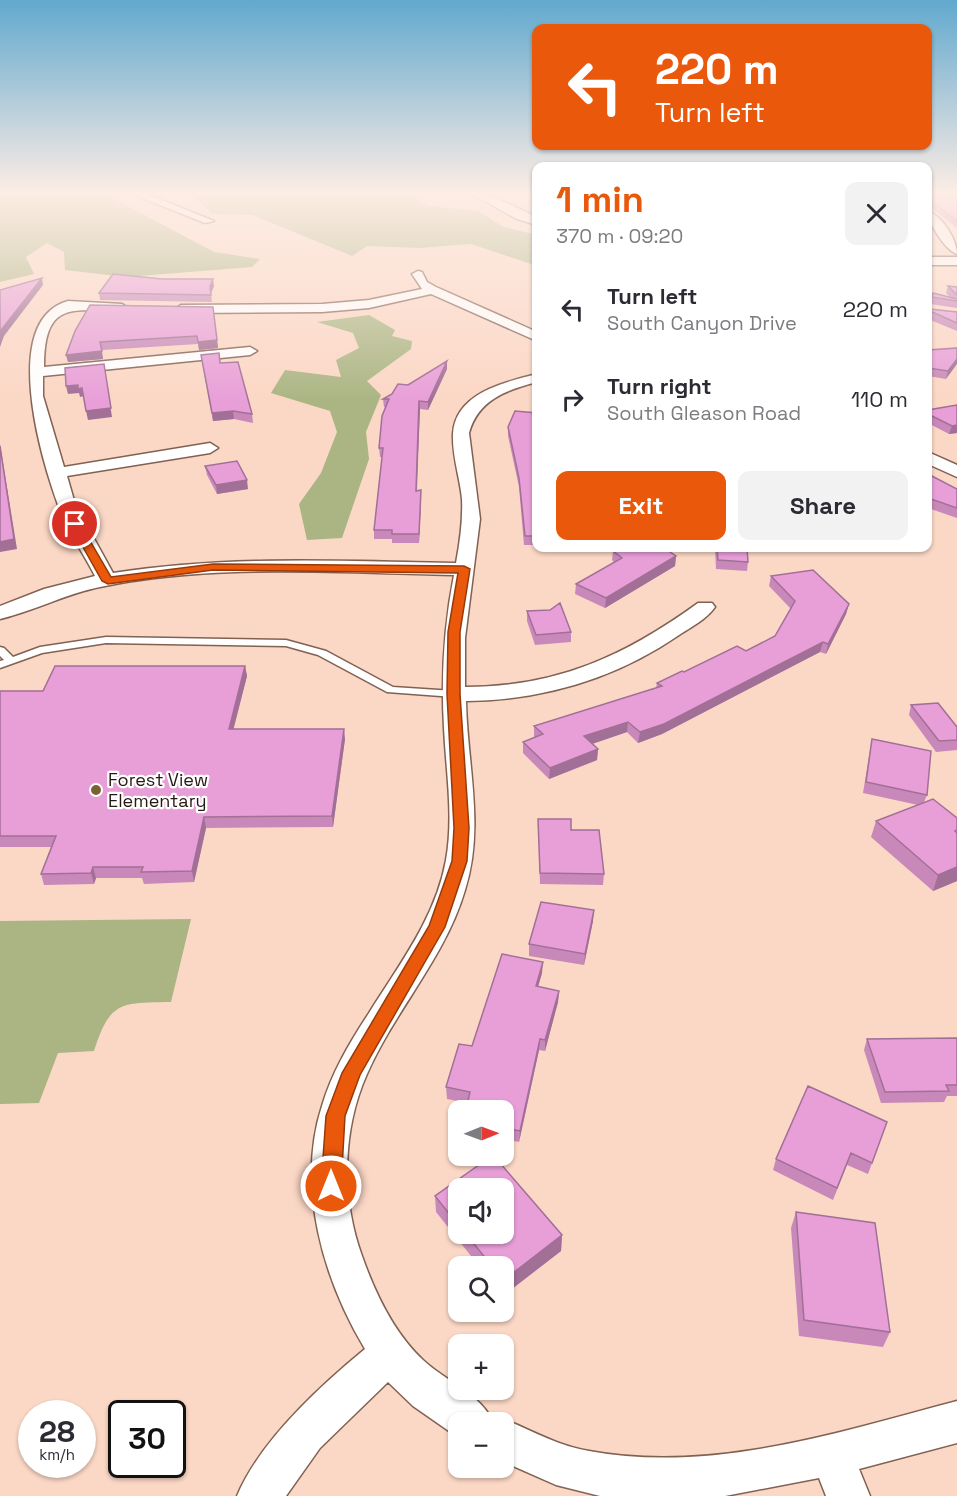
<!DOCTYPE html>
<html lang="en">
<head>
<meta charset="utf-8">
<style>
	:root { --surface:#fff; --page:#f2f2f3; --text:#2b2b33; --muted:#7c7c81; --accent:#ea580c }
	body { margin:0; font-family:"Space Grotesk",sans-serif; background:var(--page); color:var(--text); height:100vh; display:flex; flex-direction:column; font-size:22px; white-space:nowrap }
	* { box-sizing:border-box; margin:0 }
	p { font-size:20px; color:var(--muted) }
	.icon { flex:none; width:33px; height:33px; fill:none; stroke:currentColor; stroke-width:2; stroke-linecap:round; stroke-linejoin:round }
	.map { position:relative; flex:1; overflow:hidden }
	.panel { position:absolute; left:532px; top:162px; width:400px; height:390px; display:flex; flex-direction:column; background:var(--surface); border-radius:12px; box-shadow:0 2px 4px #0004 }
	.panel>* { flex:none }
	.top-card { position:absolute; left:532px; top:24px; width:400px; height:126px; border-radius:12px; box-shadow:0 2px 4px #0004; background:#ea580c; color:#fff; overflow:hidden }
	.needle { width:39px; rotate:89deg }
	.buttons { position:absolute; left:448px; top:1100px; display:grid; gap:12px }
	.buttons a { display:grid; place-items:center; width:66px; height:66px; border-radius:12px; background:var(--surface); box-shadow:0 2px 4px #0004; font-size:30px }
	.speed { position:absolute; left:18px; top:1400px; display:flex; gap:12px; font-size:30px; font-weight:700; text-align:center }
	.speed>* { display:grid; place-content:center; width:78px; height:78px; border-radius:50%; background:var(--surface); box-shadow:0 2px 4px #0004; line-height:1 }
	.speed small { font-size:15px; font-weight:400 }
	.speed .limit { border:3px solid #111; border-radius:9px; background:#fff; color:#111 }
	.pin { position:absolute; display:grid; place-items:center; width:51px; height:51px; color:#fff; margin:-26px; border:3px solid #fff; border-radius:50%; box-shadow:0 2px 6px #0007 }
	.me { position:absolute; width:66px; margin:-33px; rotate:0deg; stroke-linejoin:round; filter:drop-shadow(0 0 4px #0008) }
	.turn { display:flex; align-items:center; gap:21px; height:126px; padding:0 24px; font-size:27px }
	.turn .icon { width:78px; height:78px; stroke-width:2.5 }
	.turn b { display:block; font-size:42px; line-height:51px }
	.round { display:grid; place-items:center; flex:none; width:63px; height:63px; border-radius:12px; background:var(--page) }
	.overview { display:flex; align-items:center; justify-content:space-between; height:102px; padding:0 24px }
	h1 { font-size:36px; font-weight:600; line-height:45px; color:var(--accent) }
	.button { display:flex; gap:12px; margin-top:auto; padding:12px 24px }
	.button a { flex:1; height:69px; border-radius:12px; background:var(--accent); color:#fff; font-size:24px; font-weight:600; line-height:69px; text-align:center }
	.button a+a { background:var(--page); color:var(--text) }
	ul { padding:0; list-style:none }
	li { display:flex; align-items:center; gap:18px; height:90px; padding:0 24px }
	li div { flex:1 }
	li b { display:block; font-size:22px }
	li em { font-style:normal }
	.map>svg:first-child { display:block }
	.green { fill:#aab583 }
	.lines { fill:none; stroke-linecap:round; stroke-linejoin:round }
	.service-casing { stroke:#806152; stroke-width:3 }
	.minor-casing { stroke:#806152; stroke-width:3 }
	.tertiary-casing { stroke:#806152; stroke-width:3 }
	.service { fill:#fff; fill-rule:evenodd }
	.minor { fill:#fff; fill-rule:evenodd }
	.tertiary { fill:#fff; fill-rule:evenodd }
	.wall { fill:#c889ba; fill-rule:evenodd }
	.shaded-wall { fill:#a26f97 }
	.building { fill:#e89fd8; stroke:#a26f97; stroke-width:1.5 }
	.route { fill:#ea580c; stroke:#983908; stroke-width:1.5 }
	.poi-dot { fill:#7a6032; stroke:#fff; stroke-width:2 }
	.labels { text-anchor:middle; stroke-width:4.5; stroke-linejoin:round; paint-order:stroke }
	.poi-label { font-size:18px; fill:#251913; stroke:#fff; text-anchor:start }
</style>
</head>
<body>
<div class="map">
<svg width="957" height="1496" viewBox="0 0 957 1496">
	<rect width="100%" height="100%" fill="#fbd7c5"/>
	<!-- green -->
	<path class="green" d="M0,193h103l111,59 46,7 -8,8 -126,10 -61,-7 -1,-18 -17,-9 -21,14 8,17 -34,8z
		M180,193h228l21,13 49,5 26,16 33,8v31l-66,-22 -52,4 -52,-2 -15,10 -99,-41 -41,-1 -16,-16z
		M369,315l26,15 -3,6 20,5 -1,8 -44,32 14,14 -15,37 3,27 -27,79 -35,2 -8,-36 22,-31 16,-41 -7,-21 -59,-18 14,-23 56,7 -5,-17 23,-12 -6,-15 -36,-11z
		M191,919l-20,83c-49,1 -61,-2 -77,49l-36,2 -19,50 -39,1v-183z"/>
	<g class="lines">
		<defs>
			<path id="service" d="M106,637l180,3 40,11 67,36 61,4 6,3 -6,3 -67,-5 -69,-37 -32,-9 -180,-3 -64,10 -42,15v-7l4,-1 -4,-4v-9l4,1 9,9 27,-10z"/>
			<path id="minor" d="M130,193h14l70,28 -9,2z
				M928,211c15,6 29,29 29,43 -12,-4 -29,-31 -29,-43z
				M418,271l4,1 5,10 9,5 101,45v9l-106,-47 -62,14 -47,4 -141,1 -6,-4 6,-4 141,-1 47,-4 53,-11 -10,-15z
				M68,301l54,3 6,4 -6,4c-52,-3 -78,-10 -78,55l206,-20 7,4 -7,4 -207,21v20l21,71 146,-24 8,5 -8,5 -143,23 8,28 38,69c114,-18 229,-12 343,-10 4,-21 7,-43 6,-64 -2,-21 -10,-43 -9,-65 2,-41 52,-52 84,-60v8c-31,8 -59,18 -68,51l11,86 -15,119v49c92,0 160,-31 233,-84h14l3,4c-8,12 -24,20 -36,28 -64,44 -136,65 -213,66 1,63 19,126 -1,189 -20,68 -70,120 -98,184 -25,56 -26,124 -5,182 13,37 32,77 61,104 22,21 58,34 70,62h-34v16l-46,-32 -25,-24 -68,66 -34,48h-49c23,-55 83,-110 128,-147 -42,-70 -69,-163 -43,-243 10,-34 28,-64 47,-93 30,-48 67,-96 77,-153 8,-44 0,-88 -2,-132 -3,-52 0,-102 10,-153 -117,-2 -240,-12 -354,12 -35,7 -66,24 -100,32v-13l44,-17 51,-13c-12,-24 -30,-48 -38,-74 -16,-45 -57,-182 11,-201z
				M928,452l29,13v12l-29,-13z
				M957,1401v42l-98,26 11,27h-44l-7,-18 -94,18h-125l-44,-11 -52,-23v-40h-8l8,-3c28,12 55,27 85,32 122,23 251,-19 368,-50z"/>
			<path id="tertiary" d="M470,193h15l52,24v8l-20,-6z
				M928,257h29v8h-29z"/>
		</defs>
		<!-- service casing -->
		<use href="#service" class="service-casing"/>
		<!-- minor casing -->
		<use href="#minor" class="minor-casing"/>
		<!-- tertiary casing -->
		<use href="#tertiary" class="tertiary-casing"/>
		<!-- service -->
		<use href="#service" class="service"/>
		<!-- minor -->
		<use href="#minor" class="minor"/>
		<!-- tertiary -->
		<use href="#tertiary" class="tertiary"/>
	</g>
	<!-- wall -->
	<path class="wall" d="M928,193h29v35l-29,-23z
		M214,286l-3,7 1,9 -112,-2 -1,-7z
		M948,286l9,1v21l-27,-4 3,-11 18,5 -5,-5z
		M213,307l5,41 -19,2 -1,-6 -96,6 1,9 -35,3 -2,-7 9,-24z
		M930,309l27,3v19l-29,-12z
		M957,348l-11,31 -18,-3v-26z
		M447,361v8l-19,41 -8,-1 -3,82 4,8 -2,44h-27v-4h-18v-9l8,-73h-2l-1,-9 7,-41h-2l-1,-8z
		M202,362l18,1 32,51 1,9 -19,-4 -21,2z
		M957,405v28l-8,1 -21,-11v-13z
		M537,413v132h-13l-5,-58 -11,-51v-9z
		M205,466l43,23 -31,5 -10,-19z
		M928,474l29,15v29l-29,-10z
		M715,548h32l1,14 -1,9 -31,-2z
		M613,551l63,5 -1,10 -70,42 -30,-14 1,-10 38,-22 -2,-2z
		M771,576l78,28 -3,10 -20,40 -6,-2 -158,82 -24,9 -11,-11 -35,12 6,5 -1,11 -48,19 -26,-26v-11l12,-4 -1,-1v-11l122,-38 1,-5 89,-32 29,-15 16,-27 -22,-23z
		M527,611l44,21v10l-36,3 -8,-24z
		M245,666l2,10 -14,53 112,10 -12,88 -127,1 -12,54 -50,2 -2,-6h-46l-2,6 -50,1 -3,-11 10,-27h-51v-156h43z
		M911,705l46,22v23l-21,2 -27,-37z
		M872,739l55,56 -3,7 33,16v63l-24,10 -62,-54 5,-16 42,-16 -55,-12 7,-43z
		M538,819l33,11 33,44 -1,11 -63,-1z
		M593,921l-9,44 -55,-9v-12z
		M542,973l-4,14 21,4 -1,11 -13,49 -6,-1 -20,92 -15,-3v-29l-57,-11 -1,-12 26,-41z
		M957,1038v58h-10l-3,6 -63,1 -17,-53 3,-11z
		M887,1122l-19,52 -21,-9 -14,35 -60,-30 3,-11z
		M493,1155l69,80 -1,16 -57,44v-29h-25l-43,-54 -1,-16zM459,1188h45v45h-45z
		M796,1212l94,120 -7,15 -84,-11 -8,-108z"/>
	<!-- shaded-wall -->
	<path class="shaded-wall" d="M42,278l1,7 -39,51 -4,11v-13l2,-5z
		M213,279l1,7 -3,7 -1,-7z
		M217,340l1,8 -19,2 -1,-8z
		M100,342l3,17 -35,3 -2,-7z
		M957,359v5l-11,15 2,-8z
		M447,361v8l-19,41v-8z
		M105,372l7,45 -24,3 -2,-9z
		M78,385l4,3 2,8 -4,1 -1,-4 -11,1 -2,-8z
		M419,401l1,8 -4,90v-8z
		M233,411l1,8 -21,2 -1,-8z
		M957,425v8l-8,1 3,-8z
		M0,444l17,105 -17,3z
		M247,480l1,9 -31,5 -1,-9z
		M421,490v9l-2,44v-9z
		M676,556l-1,10 -70,42 1,-10z
		M849,604l-3,10 -20,40 2,-10z
		M823,642l-3,10 -158,82 -24,9 2,-11z
		M245,666l2,10 -16,63 -2,-10z
		M628,722l-1,10 -44,15 1,-11z
		M344,729l1,10 -12,88 -1,-11z
		M598,749l-1,11 -48,19 1,-11z
		M204,817l2,11 -12,54 -2,-11z
		M93,867l3,11 -2,6 -3,-11z
		M957,867v14l-24,10 5,-16z
		M594,910l-1,11 -9,44 1,-11z
		M543,962l-1,11 -7,24 1,-11z
		M559,991l-1,11 -13,49v-11z
		M540,1039l-1,11 -20,92 1,-11z
		M562,1235l-1,16 -57,44v-15z"/>
	<!-- building -->
	<path class="building" d="M928,193h29v28l-29,-22z
		M113,274l49,5h51l-3,7 1,9 -112,-2z
		M42,278l-40,51 -2,5v-44z
		M948,286l9,1v8z
		M933,293l24,6v2l-25,-4z
		M90,305l123,2 4,33 -19,2 -1,-6 -97,6 2,9 -36,4 9,-24z
		M930,309l27,3v11l-27,-12z
		M957,348v11l-9,12 -20,-3v-18z
		M219,353l1,10 18,-1 14,52 -19,-3 -21,2 -11,-58z
		M447,361l-19,41 -9,-1 -3,90 5,-1 -2,44h-27v-4h-18l9,-82h-4l3,-32 7,-17h-6l9,-5 6,-10 10,1z
		M104,364l7,44 -25,3 -4,-23 -4,1v-4l-12,1 -1,-18z
		M957,405v20l-5,1 -24,-12v-4z
		M515,411l22,2v123h-12l-6,-58 -11,-51z
		M0,446l14,93 -14,3z
		M237,461l10,19 -31,5 -11,-19z
		M928,474l29,15v19l-29,-10z
		M627,548h37l12,8 -70,42 -30,-14 46,-26 -9,-7z
		M717,548h30l1,14 -30,-2z
		M813,570l36,34 -21,40 -5,-2 -159,82 -24,8 -12,-10 -44,14 14,13 -48,19 -27,-26 20,-8 -9,-8 128,-40 -5,-3 25,-12 2,1 53,-26 9,5 29,-15 20,-35 -24,-25z
		M560,603l11,29 -35,3 -9,-24 23,-1z
		M55,666h190l-16,63h115l-12,87 -128,1 -12,54 -51,1 2,-5h-50l-2,6 -50,1 15,-38h-56v-145h43z
		M938,703l19,24v13l-18,1 -28,-36z
		M872,739l59,12 -4,44 -61,-13z
		M933,799l24,19v12l-2,1 2,2v34l-19,8 -62,-54z
		M538,819h33v11h28l5,44 -64,-1z
		M541,902l53,8 -9,44 -56,-10z
		M502,954l41,8 -7,24 23,5 -14,49 -5,-1 -20,92 -16,-3v-18h-38l4,-18 -24,-5 13,-43 13,2z
		M957,1038v47h-11l3,6 -64,1 -18,-53z
		M808,1086l79,36 -15,41 -21,-10 -14,35 -61,-29z
		M493,1155l69,80 -58,45v-14h-12l-27,-33h39v-45h-45v38l-24,-30z
		M796,1212l79,11 15,109 -86,-12z"/>
	<!-- sky -->
	<linearGradient id="sky" x2="0" y2="1"><stop stop-color="#61a9ce"/><stop offset="0.48" stop-color="#fdede5"/><stop offset="1" stop-color="#fdede5" stop-opacity="0"/></linearGradient>
	<rect width="957" height="402" fill="url(#sky)"/>
	<!-- route -->
	<path class="route" d="M72,522h7l32,55 102,-13 251,2 6,3 -10,63v62l9,134 -2,33 -22,66 -85,148 -15,41 -4,70 -3,6 -7,3 -7,-3 -3,-6 5,-70 16,-43 87,-147 23,-65 2,-33 -7,-134 1,-62 10,-59 -245,-3 -105,14 -6,-3 -32,-57z"/>
	<!-- markers -->
	<circle class="poi-dot" cx="96" cy="790" r="6"/>
	<g class="labels">
		<!-- poi labels -->
		<g class="poi-label">
			<text x="108" y="786">Forest View<tspan x="108" dy="21">Elementary</tspan></text>
		</g>
	</g>
</svg>
<div class="buttons">
<a><svg class="needle" viewBox="-14 -14 28 28"><path d="M0-13l5 13h-10z" fill="#e53935"/><path d="M0 13l5-13h-10z" fill="#7c7c81"/></svg></a>
<a><svg class="icon" aria-label="sound" viewBox="0 0 24 24"><path d="M4 9h4l5-4v14l-5-4H4zM17 9q2 3 0 6"/></svg></a>
<a><svg class="icon" aria-label="search" viewBox="0 0 24 24"><circle cx="10" cy="10" r="6"/><path d="M15 15l6 6"/></svg></a>
<a>+</a>
<a>−</a>
</div>
<div class="speed"><div>28<small>km/h</small></div><div class="limit">30</div></div>
<div class="pin" style="left:75px;top:524px;background:#d93025"><svg class="icon" aria-label="arrive" viewBox="0 0 24 24"><path d="M6 21V4h12l-3 4 3 4H6"/></svg></div>
<svg class="me" style="left:331px;top:1186px" viewBox="-20 -20 40 40"><circle r="17" fill="#ea580c" stroke="#fff" stroke-width="3"/><path d="M0-11L8 9 0 5-8 9z" fill="#fff"/></svg>
<div class="top-card">
<div class="turn"><svg class="icon" aria-label="left" viewBox="0 0 24 24"><path d="M17 20v-9H6M10 6l-5 5 5 5"/></svg><div><b>220 m</b>Turn left</div></div>
</div>
<section class="panel">
<div class="overview"><div><h1>1 min</h1><p>370 m · 09:20</p></div><a class="round"><svg class="icon" aria-label="close" viewBox="0 0 24 24"><path d="M6 6l12 12M18 6L6 18"/></svg></a></div>
<ul>
<li><svg class="icon" aria-label="left" viewBox="0 0 24 24"><path d="M17 20v-9H6M10 6l-5 5 5 5"/></svg><div><b>Turn left</b><p>South Canyon Drive</p></div><em>220 m</em></li>
<li><svg class="icon" aria-label="right" viewBox="0 0 24 24"><path d="M7 20v-9h11M14 6l5 5-5 5"/></svg><div><b>Turn right</b><p>South Gleason Road</p></div><em>110 m</em></li>
</ul>
<div class="button"><a>Exit</a><a>Share</a></div>
</section>
</div>
</body>
</html>
